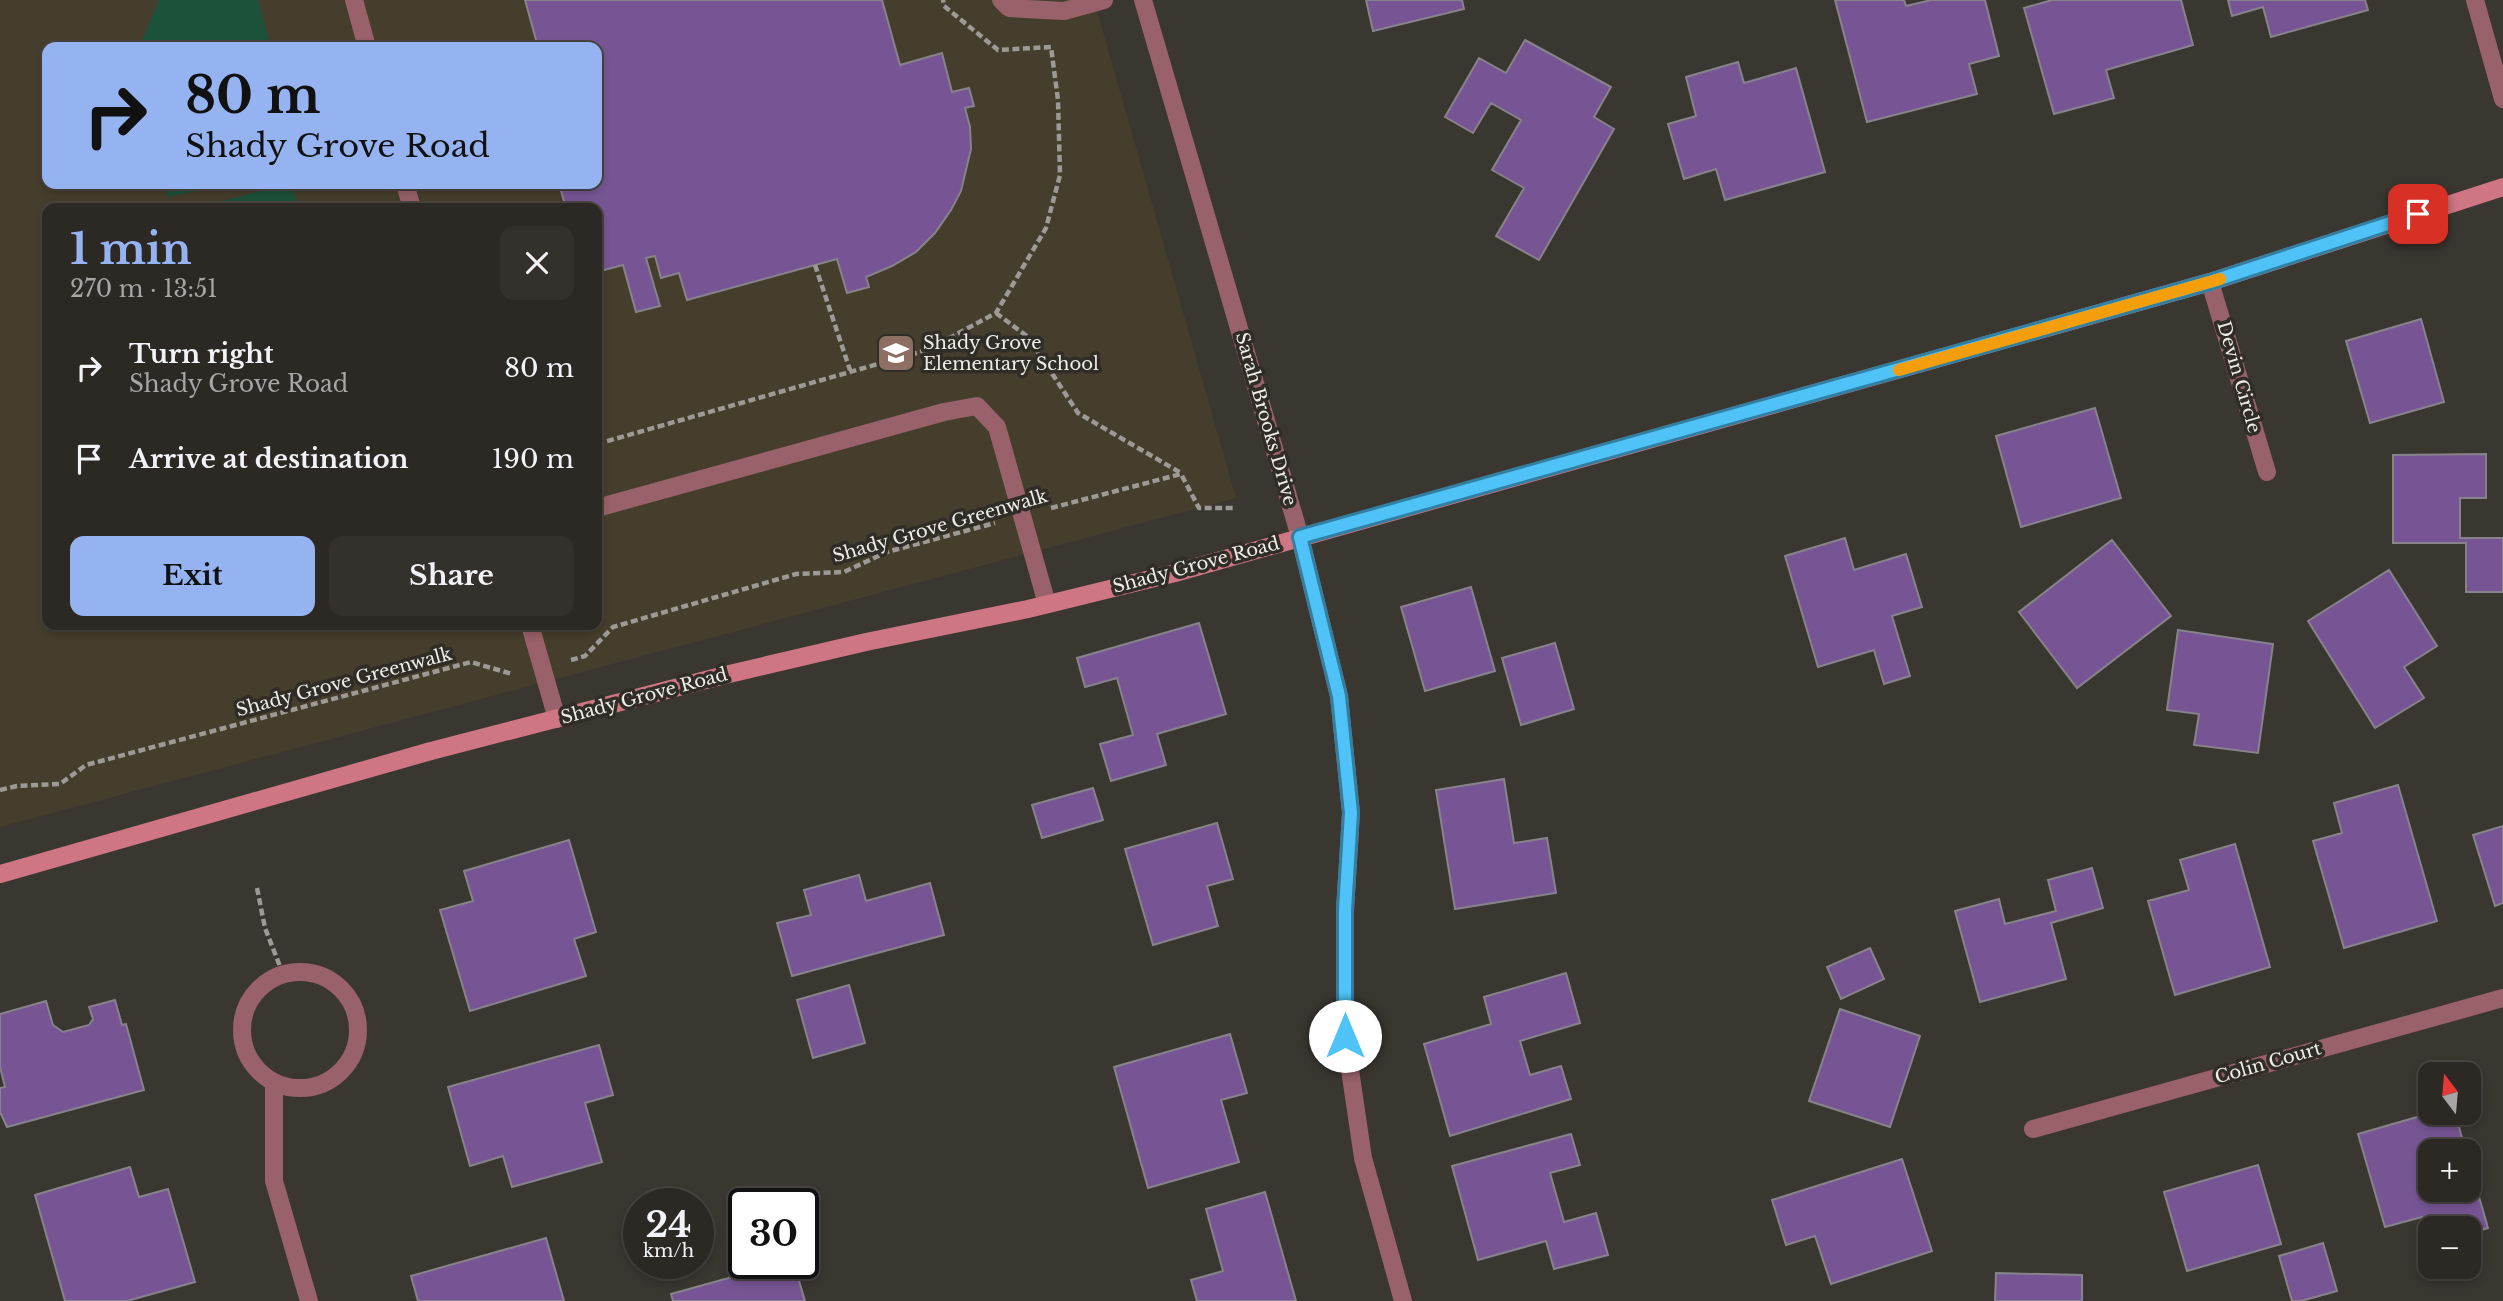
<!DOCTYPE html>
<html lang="en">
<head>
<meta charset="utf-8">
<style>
	:root { --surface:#2c2824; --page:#34302c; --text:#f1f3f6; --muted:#a6a6a6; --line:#484441; --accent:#95b2f1 }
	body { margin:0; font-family:"Libre Baskerville",serif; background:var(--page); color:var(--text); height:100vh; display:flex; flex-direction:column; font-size:26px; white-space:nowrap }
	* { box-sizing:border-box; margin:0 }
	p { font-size:23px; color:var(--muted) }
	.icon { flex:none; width:38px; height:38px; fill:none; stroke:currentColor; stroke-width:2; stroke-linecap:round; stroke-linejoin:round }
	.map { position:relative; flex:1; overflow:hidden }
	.details { position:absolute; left:42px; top:203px; width:560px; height:427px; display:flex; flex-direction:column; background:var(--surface); border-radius:14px; box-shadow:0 4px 10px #0003,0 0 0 2px var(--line) }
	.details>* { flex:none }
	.guide { position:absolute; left:42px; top:42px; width:560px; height:147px; border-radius:14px; box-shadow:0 4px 10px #0003,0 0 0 2px var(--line); background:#95b2f1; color:#111; overflow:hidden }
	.needle { width:46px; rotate:344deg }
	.controls { position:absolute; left:2418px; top:1062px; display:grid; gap:14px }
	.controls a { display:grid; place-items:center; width:63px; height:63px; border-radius:14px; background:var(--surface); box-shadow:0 4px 10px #0003,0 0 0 2px var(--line); font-size:35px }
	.speed { position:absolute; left:623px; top:1188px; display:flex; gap:14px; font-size:35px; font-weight:700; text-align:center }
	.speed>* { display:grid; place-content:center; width:91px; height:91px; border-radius:50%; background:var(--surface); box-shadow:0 4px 10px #0003,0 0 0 2px var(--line); line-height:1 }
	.speed small { font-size:18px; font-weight:400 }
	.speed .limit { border:4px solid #111; border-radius:10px; background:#fff; color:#111 }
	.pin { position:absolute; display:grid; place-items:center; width:60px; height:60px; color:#fff; margin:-30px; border-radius:14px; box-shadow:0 4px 10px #0006 }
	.me { position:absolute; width:77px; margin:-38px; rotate:0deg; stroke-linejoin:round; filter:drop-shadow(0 0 5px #0008) }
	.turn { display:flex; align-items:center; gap:24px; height:147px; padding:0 28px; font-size:32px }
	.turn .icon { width:91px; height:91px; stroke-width:2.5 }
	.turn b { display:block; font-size:49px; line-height:60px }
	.round { display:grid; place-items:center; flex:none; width:74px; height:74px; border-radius:14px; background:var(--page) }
	.head { display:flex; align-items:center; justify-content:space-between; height:119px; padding:0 28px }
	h1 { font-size:42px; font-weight:700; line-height:52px; color:var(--accent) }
	.action { display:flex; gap:14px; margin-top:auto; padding:14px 28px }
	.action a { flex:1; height:80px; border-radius:14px; background:var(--accent); color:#111; font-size:28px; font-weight:700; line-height:80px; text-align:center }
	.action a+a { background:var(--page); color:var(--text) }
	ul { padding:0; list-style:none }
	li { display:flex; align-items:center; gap:21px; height:91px; padding:0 28px }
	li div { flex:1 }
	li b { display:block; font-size:26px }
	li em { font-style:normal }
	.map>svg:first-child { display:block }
	.education { fill:#463e2c; fill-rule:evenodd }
	.green { fill:#1c5239 }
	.building { fill:#775594; stroke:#87838b; stroke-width:2 }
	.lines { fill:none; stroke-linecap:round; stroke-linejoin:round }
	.path { stroke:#9d9a95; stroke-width:4.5; stroke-dasharray:7 3.5; stroke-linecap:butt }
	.lane { stroke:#996169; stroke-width:18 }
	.street { stroke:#996169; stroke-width:18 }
	.secondary { stroke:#cf7684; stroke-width:18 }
	.route-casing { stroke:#337fa1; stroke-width:18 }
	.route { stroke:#4fc3f7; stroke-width:12 }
	.slow { stroke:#f59e0b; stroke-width:12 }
	.labels { text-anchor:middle; stroke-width:7; stroke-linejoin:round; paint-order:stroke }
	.poi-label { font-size:18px; fill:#efede8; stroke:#302c26; text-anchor:start }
	.street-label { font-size:18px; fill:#efede8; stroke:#302c26 }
</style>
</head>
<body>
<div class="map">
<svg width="2503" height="1301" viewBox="0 0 2503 1301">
	<rect width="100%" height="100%" fill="#3a3630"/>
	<!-- education -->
	<path class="education" d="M0,0h1094l142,498 -1236,329zM47,47h550v137h-550zM47,208h550v417h-550z"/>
	<!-- green -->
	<path class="green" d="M159,0h99l13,47h-127l-2,-7z
		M164,184h67l-64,13z
		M288,184h4l6,24h-81l-2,-5z"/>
	<!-- building -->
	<path class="building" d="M525,0h357l18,65 42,-12 10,39 17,-4 5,18 -9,2 5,19 1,22 -10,42 -10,19 -16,23 -19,19 -24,14 -26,11 3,10 -22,6 -10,-34 -150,41 -8,-27 -18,5 -6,-22 -9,2 14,48 -24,6 -13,-47 -26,7v-64h-31l-7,-24h38v-137h-59z
		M1366,0h96l2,9 -91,22z
		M1835,0h69l2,6 25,-6h54l14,56 -30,8 8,30 -110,28z
		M2052,0h129l12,45 -87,25 8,28 -60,16 -30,-106z
		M2228,0h137l3,10 -97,27 -8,-30 -31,9z
		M1525,40l86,47 -17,30 20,12 -75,131 -43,-24 28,-48 -32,-18 29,-50 -30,-17 -18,30 -28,-16 34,-59 27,15z
		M1738,62l6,21 52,-15 29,104 -100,28 -9,-31 -32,10 -16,-55 28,-8 -10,-39z
		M2421,319l23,83 -74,21 -24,-82z
		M2095,408l26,90 -100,29 -25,-91z
		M2486,454v44h-26v40h43v54h-37v-49h-73v-88z
		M1845,538l9,32 52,-16 16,53 -30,9 18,60 -26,8 -10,-34 -56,17 -33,-111z
		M2112,540l59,76 -94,72 -58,-76z
		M2389,570l48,76 -33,21 20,31 -49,30 -67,-107z
		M1471,587l24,84 -70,20 -24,-84z
		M1199,623l27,91 -69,20 9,31 -55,16 -11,-37 33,-9 -16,-57 -32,9 -8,-29z
		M2178,630l95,14 -15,109 -64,-8 5,-31 -32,-4z
		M1555,643l19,66 -53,16 -19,-67z
		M1504,779l10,64 33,-5 9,55 -101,16 -19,-119z
		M2398,785l39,136 -93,27 -31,-107 29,-8 -8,-30z
		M1093,788l10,32 -61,18 -10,-33z
		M1217,823l16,56 -26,7 11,40 -65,19 -28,-96z
		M2503,826v77l-8,3 -22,-71z
		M569,840l27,92 -22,7 12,37 -116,35 -30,-101 33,-9 -9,-30z
		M2235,844l35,123 -95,28 -27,-94 41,-11 -9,-30z
		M2092,868l11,40 -52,15 15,56 -86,23 -25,-91 44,-12 6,25 51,-13 -8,-31z
		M859,875l7,26 64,-18 14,52 -152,41 -15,-53 34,-8 -7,-25z
		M1870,948l14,31 -43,20 -14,-32z
		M1566,973l14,50 -60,18 10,34 31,-9 10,33 -121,37 -26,-92 67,-20 -7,-27z
		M849,985l16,58 -52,15 -16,-58z
		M115,1000l7,25 4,-1 18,66 -137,37 -7,-15v-24l5,-1 -5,-20v-53l46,-13 7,24 10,7 26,-7 4,-6 -4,-12z
		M1840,1009l80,27 -30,91 -81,-26z
		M1230,1034l17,59 -26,7 18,62 -91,26 -34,-121z
		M599,1045l14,50 -28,8 17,59 -90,25 -9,-31 -33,10 -22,-79z
		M2431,1113h24l11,39h-35v38h38v-28l19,66 -19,6v-6h-38l-1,17 -8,-28 -37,10 -27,-93z
		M1571,1134l9,31 -30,8 14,49 32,-9 12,42 -54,14 -8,-28 -68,19 -26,-94z
		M1902,1159l30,92 -101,33 -16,-48 -29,9 -14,-45z
		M2258,1165l23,79 -94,27 -23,-79z
		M130,1167l9,30 29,-8 27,93 -68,19h-62l-30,-106z
		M1265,1192l31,109h-99l-6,-21 32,-9 -17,-62z
		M546,1238l18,63h-146l-7,-25z
		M2323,1243l14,48 -36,10h-9l-13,-45z
		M779,1264h15l11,37h-132l-2,-7z
		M1996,1273l86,2v26h-87z"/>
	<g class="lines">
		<!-- path -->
		<path class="path" d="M815,265l35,105
			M996,313l32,24 50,76 103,60
			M597,444l330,-94 69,-37 50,-85 14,-53 -2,-75 -7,-53 -53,3 -54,-44 -1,-6
			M1051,508l130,-34 18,34h37
			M571,660l14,-4 28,-29 183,-53 48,-2 43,-20 108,-29
			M0,790l17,-4 43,-2 26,-19 385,-103 41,12
			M257,888l8,40 18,46"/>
		<!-- lane -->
		<path class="lane" d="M354,0l13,47
			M1001,0l8,8 55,3 40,-11
			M405,184l7,24
			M597,508l347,-96 33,-6 20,21 50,177
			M530,625l27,94"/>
		<!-- street -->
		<path class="street" d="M1143,0l157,537 39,159 12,117 -6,97v126l18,122 40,143
			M2475,0l28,99
			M2210,282l57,190
			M242 1030a58 58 0 1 1 116 0a58 58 0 1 1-116 0Z
			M274,1083v98l35,120
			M2033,1129l470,-131"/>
		<!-- secondary -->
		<path class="secondary" d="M0,874l431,-123 294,-76 141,-33 162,-33 147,-36 1035,-291 293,-95"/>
	</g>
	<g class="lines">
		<defs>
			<path id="route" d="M1345,1036v-126l6,-97 -12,-117 -39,-159 910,-255 208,-68"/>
		</defs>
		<!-- route casing -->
		<use href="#route" class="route-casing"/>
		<!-- route -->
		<use href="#route" class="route"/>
		<!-- slow -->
		<path class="slow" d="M1899,370l321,-91"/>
	</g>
	<!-- icons -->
	<defs>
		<symbol id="school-square" viewBox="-11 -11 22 22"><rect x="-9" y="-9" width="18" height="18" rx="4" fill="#8d6e63" stroke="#302c26"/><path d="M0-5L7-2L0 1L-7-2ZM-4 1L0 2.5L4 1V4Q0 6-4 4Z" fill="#fff"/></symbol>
	</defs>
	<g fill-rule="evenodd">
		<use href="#school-square" x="874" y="331" width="44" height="44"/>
	</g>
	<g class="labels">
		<!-- poi labels -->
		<g class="poi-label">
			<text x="923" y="349">Shady Grove<tspan x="923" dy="21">Elementary School</tspan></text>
		</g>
		<!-- street labels -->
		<g class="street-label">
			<text transform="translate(2239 377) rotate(74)" y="6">Devin Circle</text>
			<text transform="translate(1266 419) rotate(74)" y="6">Sarah Brooks Drive</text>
			<text transform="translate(940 526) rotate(-16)" y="6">Shady Grove Greenwalk</text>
			<text transform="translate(1196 565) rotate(-15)" y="6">Shady Grove Road</text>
			<text transform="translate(344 682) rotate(-15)" y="6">Shady Grove Greenwalk</text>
			<text transform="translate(644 696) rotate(-15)" y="6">Shady Grove Road</text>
			<text transform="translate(2268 1063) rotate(-16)" y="6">Colin Court</text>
		</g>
	</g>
</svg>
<div class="controls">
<a><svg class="needle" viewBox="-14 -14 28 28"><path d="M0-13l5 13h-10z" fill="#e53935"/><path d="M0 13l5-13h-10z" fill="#a6a6a6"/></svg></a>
<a>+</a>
<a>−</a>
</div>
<div class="speed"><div>24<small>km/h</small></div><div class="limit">30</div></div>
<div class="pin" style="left:2418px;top:214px;background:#d93025"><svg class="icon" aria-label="arrive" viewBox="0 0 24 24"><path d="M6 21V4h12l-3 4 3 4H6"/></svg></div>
<svg class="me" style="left:1345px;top:1036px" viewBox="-20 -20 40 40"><circle r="19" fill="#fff"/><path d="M0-13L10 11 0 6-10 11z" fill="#4fc3f7"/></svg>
<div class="guide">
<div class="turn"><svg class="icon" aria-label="right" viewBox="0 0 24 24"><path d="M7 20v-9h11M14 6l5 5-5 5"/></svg><div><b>80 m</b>Shady Grove Road</div></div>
</div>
<section class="details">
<div class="head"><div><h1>1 min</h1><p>270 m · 13:51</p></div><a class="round"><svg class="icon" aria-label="close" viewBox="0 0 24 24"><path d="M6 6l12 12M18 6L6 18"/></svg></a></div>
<ul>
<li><svg class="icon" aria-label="right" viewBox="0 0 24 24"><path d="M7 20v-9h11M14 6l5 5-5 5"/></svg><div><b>Turn right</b><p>Shady Grove Road</p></div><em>80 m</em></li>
<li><svg class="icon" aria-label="arrive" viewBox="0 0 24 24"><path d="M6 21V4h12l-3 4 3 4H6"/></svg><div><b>Arrive at destination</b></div><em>190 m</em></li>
</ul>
<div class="action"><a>Exit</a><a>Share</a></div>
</section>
</div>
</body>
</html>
